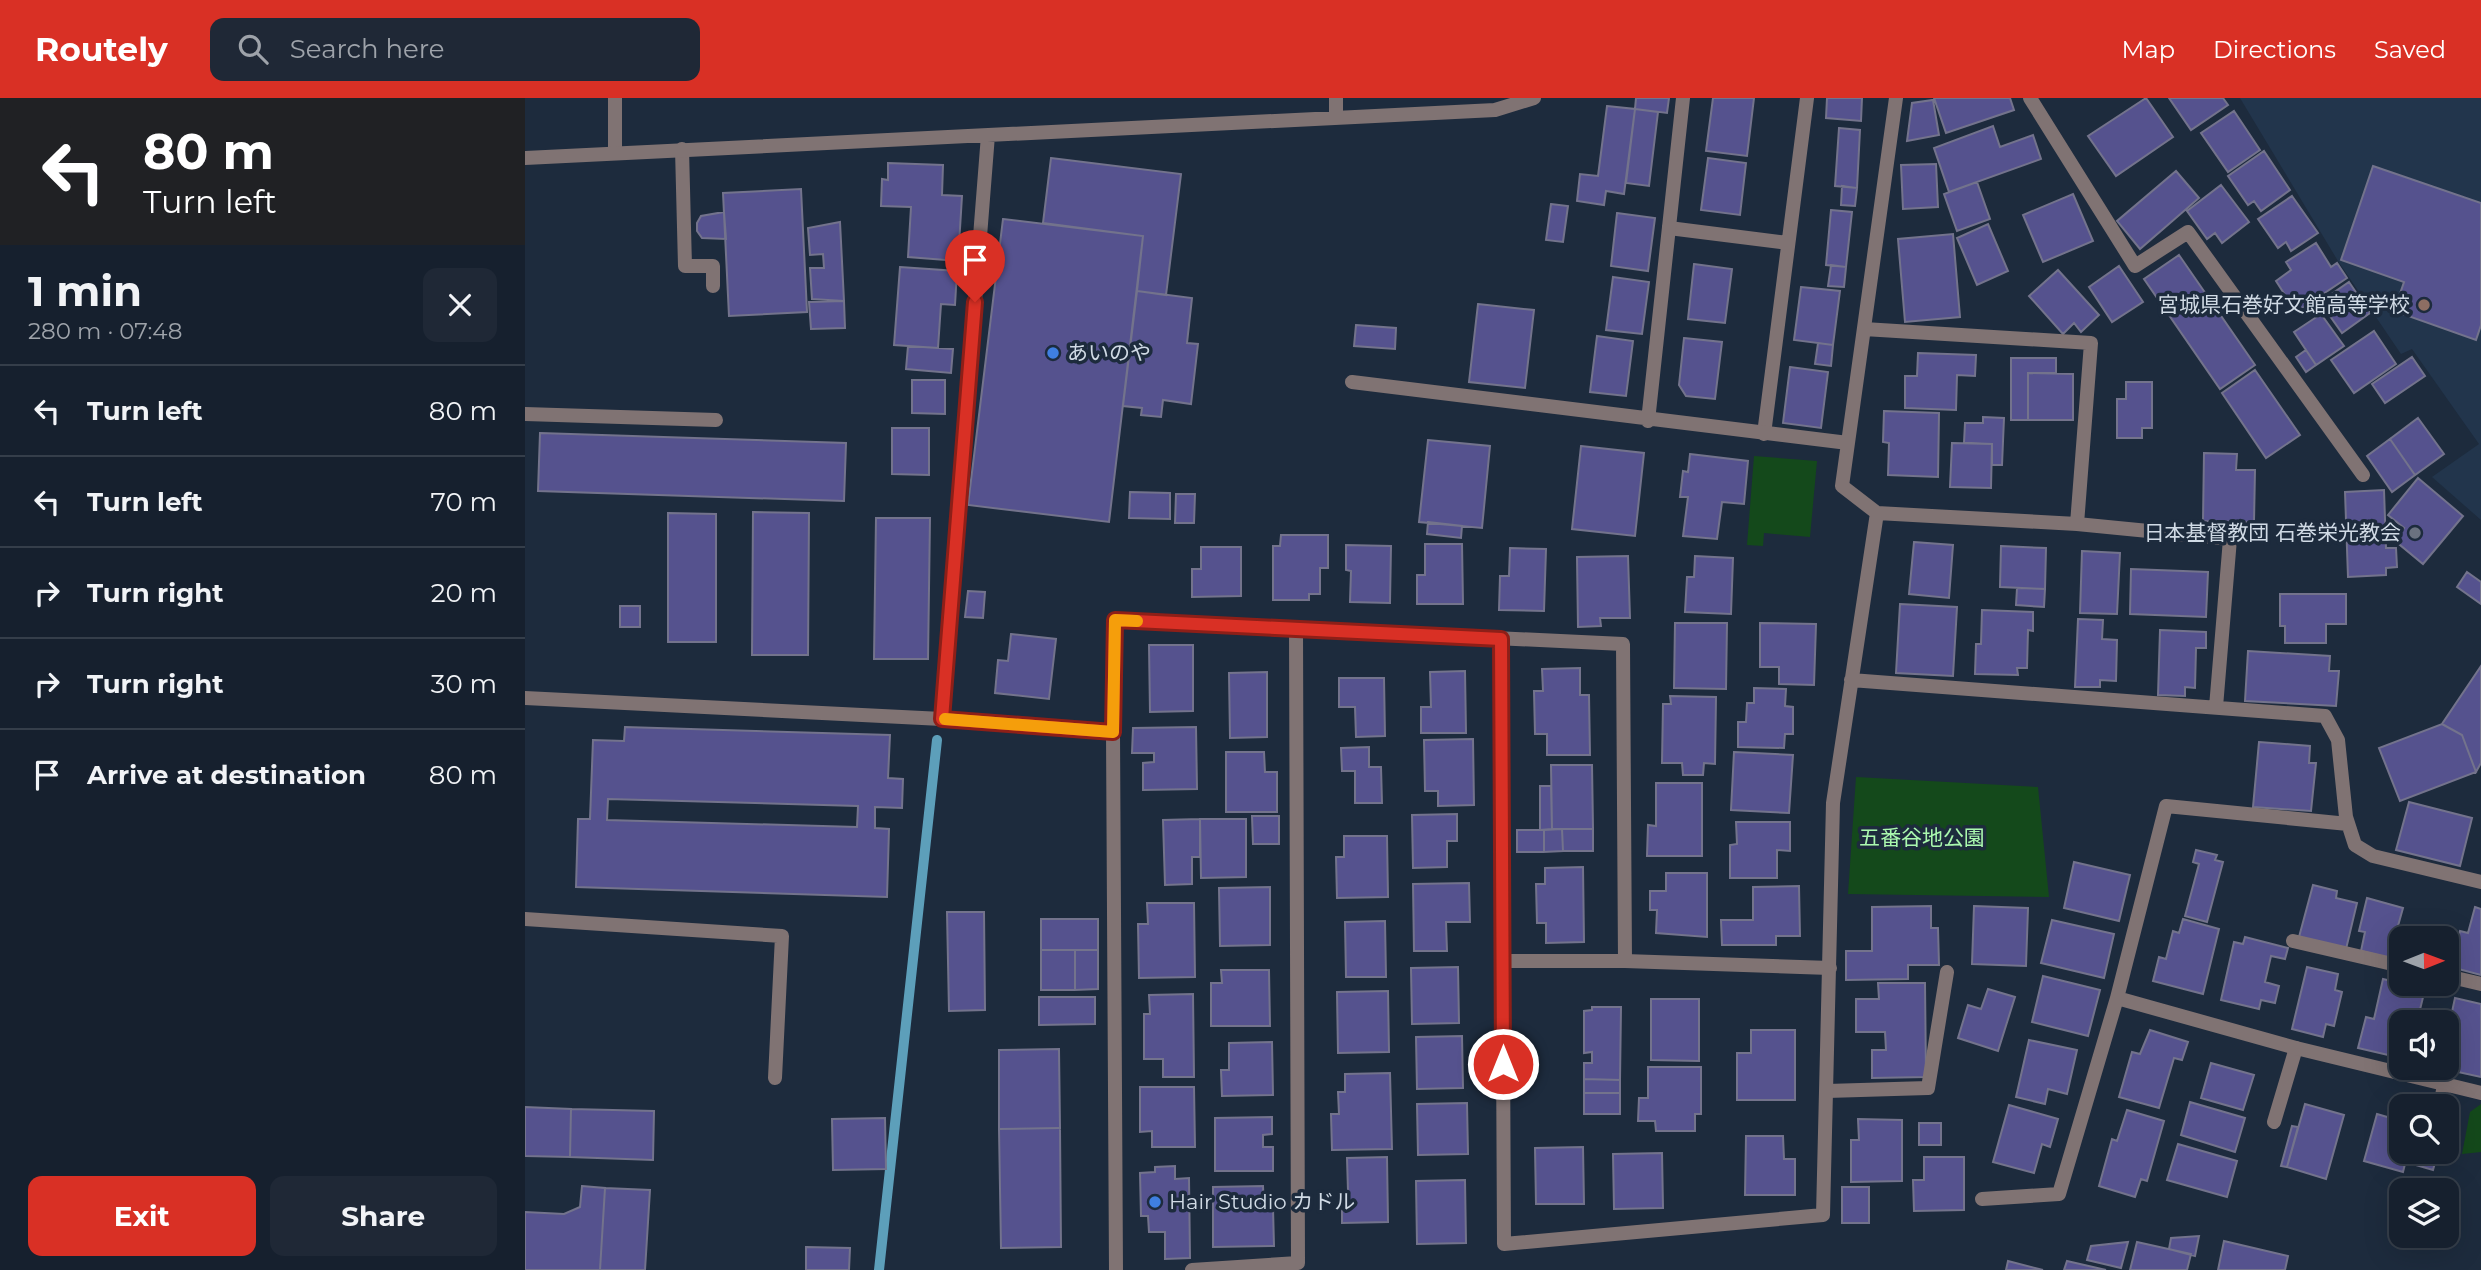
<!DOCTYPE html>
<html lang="en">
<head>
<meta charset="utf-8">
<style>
	:root { --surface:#16202e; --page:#1f2836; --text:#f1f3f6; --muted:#9ea3aa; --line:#353e4a; --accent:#d93025 }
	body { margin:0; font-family:Montserrat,"Noto Sans JP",sans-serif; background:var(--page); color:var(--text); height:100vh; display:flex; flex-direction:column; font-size:26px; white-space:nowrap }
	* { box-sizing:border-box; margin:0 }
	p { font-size:23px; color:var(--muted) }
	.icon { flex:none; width:38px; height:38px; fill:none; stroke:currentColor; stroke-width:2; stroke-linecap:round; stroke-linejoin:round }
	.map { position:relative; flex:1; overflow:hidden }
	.side { display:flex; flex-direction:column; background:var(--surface); width:525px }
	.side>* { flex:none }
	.top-card { background:#202124; color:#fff; overflow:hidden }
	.needle { width:46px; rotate:89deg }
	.tools { position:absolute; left:1864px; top:828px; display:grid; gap:14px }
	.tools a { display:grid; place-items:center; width:70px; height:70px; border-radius:14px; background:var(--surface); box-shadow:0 7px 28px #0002,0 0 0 2px var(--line); font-size:35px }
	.pin { position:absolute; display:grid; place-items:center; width:60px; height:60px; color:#fff; margin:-72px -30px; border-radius:50% 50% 50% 0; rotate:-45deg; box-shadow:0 0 7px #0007 }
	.pin .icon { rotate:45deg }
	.me { position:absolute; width:77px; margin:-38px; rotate:0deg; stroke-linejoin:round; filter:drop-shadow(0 0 5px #0008) }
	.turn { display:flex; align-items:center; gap:24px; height:147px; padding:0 28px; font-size:32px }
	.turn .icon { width:91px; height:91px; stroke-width:2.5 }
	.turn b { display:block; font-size:49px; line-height:60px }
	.round { display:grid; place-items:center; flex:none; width:74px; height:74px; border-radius:14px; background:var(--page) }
	.head { display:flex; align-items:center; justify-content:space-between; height:119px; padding:0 28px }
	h1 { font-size:42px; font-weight:700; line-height:52px }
	.action { display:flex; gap:14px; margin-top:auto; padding:14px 28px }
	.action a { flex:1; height:80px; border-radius:14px; background:var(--accent); color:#fff; font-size:28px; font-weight:700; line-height:80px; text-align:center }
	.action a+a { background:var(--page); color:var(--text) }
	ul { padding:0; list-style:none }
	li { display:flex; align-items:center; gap:21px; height:91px; padding:0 28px; border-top:2px solid var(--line) }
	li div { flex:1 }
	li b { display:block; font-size:26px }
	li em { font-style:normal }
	header { display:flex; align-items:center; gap:42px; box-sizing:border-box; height:98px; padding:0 35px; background:var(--accent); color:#fff }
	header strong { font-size:33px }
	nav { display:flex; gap:38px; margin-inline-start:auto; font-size:24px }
	.search { width:490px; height:63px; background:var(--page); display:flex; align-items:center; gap:18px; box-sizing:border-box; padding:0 24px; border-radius:14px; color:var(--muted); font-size:26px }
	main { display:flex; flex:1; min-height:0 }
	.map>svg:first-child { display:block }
	.built { fill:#22354c }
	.green { fill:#14491b }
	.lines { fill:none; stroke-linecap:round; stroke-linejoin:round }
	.stream { stroke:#5d9fba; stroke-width:10 }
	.building { fill:#55528e; stroke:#73738c; stroke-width:2; fill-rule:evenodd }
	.service { stroke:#807373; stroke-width:14 }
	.minor { stroke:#807373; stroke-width:14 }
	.route-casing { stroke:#8d1f18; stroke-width:18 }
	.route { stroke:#d93025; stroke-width:12 }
	.slow { stroke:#f59e0b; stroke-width:12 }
	.education-dot { fill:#8d6e63; stroke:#1d2b3d; stroke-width:2.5 }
	.shop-dot { fill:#3f7fe0; stroke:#1d2b3d; stroke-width:2.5 }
	.worship-dot { fill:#6b7280; stroke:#1d2b3d; stroke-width:2.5 }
	.labels { text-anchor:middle; stroke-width:7; stroke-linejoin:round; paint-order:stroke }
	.poi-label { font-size:21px; fill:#d0dae5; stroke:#1d2b3d; text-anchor:end }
	.park-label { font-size:21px; fill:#aaf8ae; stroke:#1d2b3d }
</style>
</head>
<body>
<header>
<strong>Routely</strong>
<div class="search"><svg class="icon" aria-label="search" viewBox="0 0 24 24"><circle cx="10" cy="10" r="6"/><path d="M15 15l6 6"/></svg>Search here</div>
<nav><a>Map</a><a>Directions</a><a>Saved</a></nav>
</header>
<main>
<section class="side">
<div class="top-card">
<div class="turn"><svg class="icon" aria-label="left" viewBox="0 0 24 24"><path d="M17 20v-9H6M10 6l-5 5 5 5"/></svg><div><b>80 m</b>Turn left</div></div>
</div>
<div class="head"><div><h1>1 min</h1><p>280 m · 07:48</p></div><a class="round"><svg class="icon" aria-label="close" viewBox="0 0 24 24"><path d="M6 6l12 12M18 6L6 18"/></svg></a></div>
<ul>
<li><svg class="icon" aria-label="left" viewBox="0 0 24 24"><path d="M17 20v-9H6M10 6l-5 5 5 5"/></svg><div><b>Turn left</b></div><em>80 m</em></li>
<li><svg class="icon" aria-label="left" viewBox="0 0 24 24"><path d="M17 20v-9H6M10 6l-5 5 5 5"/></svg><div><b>Turn left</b></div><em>70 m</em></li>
<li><svg class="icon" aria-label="right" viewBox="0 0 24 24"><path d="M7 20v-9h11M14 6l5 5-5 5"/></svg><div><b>Turn right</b></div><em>20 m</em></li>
<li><svg class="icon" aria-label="right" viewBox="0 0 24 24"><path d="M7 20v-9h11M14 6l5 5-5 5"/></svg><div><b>Turn right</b></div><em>30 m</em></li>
<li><svg class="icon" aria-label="arrive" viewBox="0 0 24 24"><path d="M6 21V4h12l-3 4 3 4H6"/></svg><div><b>Arrive at destination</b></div><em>80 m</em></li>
</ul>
<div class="action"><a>Exit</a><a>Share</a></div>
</section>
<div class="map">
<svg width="1956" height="1172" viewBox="0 0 1956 1172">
	<rect width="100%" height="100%" fill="#1d2b3d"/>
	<!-- built -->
	<path class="built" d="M1715,0h241v422l-49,-43 47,-33 -67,-95 -11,5 -63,-93z"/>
	<!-- green -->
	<path class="green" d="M1229,358l63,5 -7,76 -46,-4 -1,13 -16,-1z
		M1331,679l182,10 11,110 -201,-3z
		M1956,1006v48l-19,2 8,-42z"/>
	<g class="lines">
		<!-- stream -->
		<path class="stream" d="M354,1172l58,-530"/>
	</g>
	<!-- building -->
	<path class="building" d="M1111,0h33l-2,15 -32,-4z
		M1188,0h41l-7,58 -41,-5z
		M1302,0h35l-1,23 -35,-3z
		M1409,0h76l4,12 -68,23z
		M1621,0l27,39 -57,39 -28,-40z
		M1644,0h54l5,7 -37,25z
		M1408,2l6,35 -32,6 5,-38z
		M1082,8l28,3 -11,85 -18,-3 -2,14 -27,-4 3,-27 18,2z
		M1110,11l23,3 -9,74 -23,-3z
		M1709,13l26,39 -32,22 -27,-39z
		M1468,28l7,21 33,-12 8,24 -92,33 -15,-44z
		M1314,30l21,2 -3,58 -22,-2z
		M1739,53l26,39 -29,21 -7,-10 -6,4 -20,-29z
		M526,60l130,16 -15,121 -29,-4 6,-55 -100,-13z
		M1183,60l38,5 -6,52 -39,-5z
		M363,65l55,2 -1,30 20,1 -4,65 -50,-4 3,-50 -30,-1 1,-27 6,1z
		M1411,66l2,43 -35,2 -2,-44z
		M1848,68l108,37v122l-5,15 -82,-29 10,-29 -63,-22z
		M1651,73l23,27 -59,51 -23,-28z
		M1452,84l13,37 -33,12 -13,-37z
		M1696,87l28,37 -27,21 -7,-10 -8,6 -20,-28z
		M1317,88l15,2 -2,18 -14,-1z
		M276,91l6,123 -78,4 -6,-123z
		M1548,96l20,47 -50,21 -20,-47z
		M1767,98l26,37 -27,18 -5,-9 -8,6 -20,-29z
		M1026,106l17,2 -5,36 -17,-2z
		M1306,112l21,2 -6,55 -20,-2z
		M199,114l2,27 -24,-1 -5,-7v-8l4,-7z
		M1092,115l38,5 -7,53 -37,-5z
		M478,121l140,17 -34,286 -141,-17z
		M315,124l4,79 -32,-2 -2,-31h14l-1,-14 -13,1 -2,-27z
		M1463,126l20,47 -31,14 -20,-47z
		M1428,136l7,83 -55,5 -7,-83z
		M1791,145l15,24 6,-4 10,15 -51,34 -20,-31 15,-11 -5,-8z
		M1654,157l76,110 -35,24 -76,-110z
		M1169,166l38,5 -7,54 -37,-4z
		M1306,167l15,2 -2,20 -16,-1z
		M1594,168l24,36 -31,20 -23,-35z
		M375,169l57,4 -2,34 -14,-1 -3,44 -44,-3z
		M1533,172l41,45 -18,17 -7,-9 -11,11 -34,-38z
		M1088,179l36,5 -7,52 -36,-4z
		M1824,184l21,31 -28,20 -22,-31z
		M1276,189l39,4 -7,54 -39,-5z
		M612,193l55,7 -5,45 11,1 -7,60 -28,-4 -2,17 -20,-2 1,-7 -19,-2z
		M319,203l1,27 -34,1 -2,-27z
		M953,206l56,6 -9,78 -56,-6z
		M1796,216l23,32 -28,19 -22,-33z
		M831,227l40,3 -1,21 -41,-3z
		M1849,233l22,33 -42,29 -23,-33z
		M1072,238l36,5 -7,55 -36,-4z
		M1159,240l38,4 -7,57 -29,-3 -7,-11z
		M1293,245l15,2 -2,21 -16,-2z
		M383,248l45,3 -2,24 -45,-4z
		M1781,252l10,15 -10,7 -10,-15z
		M1393,255l58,2 -1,21 -18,-1 -1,35 -51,-2v-32h12z
		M1887,259l13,19 -40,27 -13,-19z
		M1486,260h45v15h-28v47h-17z
		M1265,269l38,5 -7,56 -38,-5z
		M1730,272l45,65 -34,23 -44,-65z
		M1503,275l45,1v46h-45z
		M387,282h33v34l-33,-1z
		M1601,284h26v46h-10v10h-25v-39h9z
		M1359,313l55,2 -1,64 -50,-2 1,-32 -6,-1z
		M1458,319l21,1 -2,47h-10v-21l-28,-1 1,-20h18z
		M1893,320l26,36 -29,21 -25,-36z
		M367,330h37v47l-37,-1z
		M15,335l306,10 -2,58 -306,-10z
		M1865,341l25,36 -23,17 -25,-36z
		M903,342l62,6 -8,82 -63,-6z
		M1427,345l40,1 -1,44 -41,-1z
		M1056,348l63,7 -9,83 -63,-7z
		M1679,355l33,1 -1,16h19l-1,52 -51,-1z
		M1165,356l58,7 -4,43 -22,-2 -5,37 -34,-3 5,-39h-8l3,-26 5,1z
		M1893,380l45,38 -40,48 -29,-24 10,-12 -16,-13z
		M1859,392l2,58h10l1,19 -11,1v7l-38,2 -3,-85z
		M605,394l40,1v26l-41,-1z
		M651,396h19l-1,29h-19z
		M228,414l56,1 -1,142h-56z
		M143,415l48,1v128h-48z
		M351,420h54l-2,141h-54z
		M903,424l34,4 -1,12 -34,-4z
		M756,437h47v33h-8v26h-11v6h-36v-54h7z
		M1389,444l39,3 -4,53 -40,-4z
		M900,446h37l1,60h-46v-29h8z
		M821,447l45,1 -1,57 -40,-1 1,-31 -5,-1z
		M1476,448l45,2 -1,41 -45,-2z
		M676,449h40v49l-49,1v-28h9z
		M985,450l36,1 -2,62 -45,-1 1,-34h9z
		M1557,453l38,2 -3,61 -37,-1z
		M1103,458l2,62h-30l1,8 -23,1 -1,-70z
		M1170,458l38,2 -2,56 -46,-2 2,-35h7z
		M1606,471l77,3 -2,45 -76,-3z
		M1942,474l14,10v22l-24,-17z
		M1492,490l28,1 -1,18 -28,-2z
		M443,493l17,1 -2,26 -18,-1z
		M1755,496h66v30h-20v19h-41v-17h-5z
		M1375,506l57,3 -4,69 -57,-3z
		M95,508h20v21h-20z
		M1457,512l51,2v19l-5,-1 -1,38h-10l1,7 -43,-1 1,-30h5z
		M1553,521l25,1 -1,19 15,1 -1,41 -16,-1v7h-25z
		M1150,525h52l-1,66 -52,-1z
		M1235,525l56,1 -2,61 -35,-1v-17h-19z
		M1635,532l46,2v16h-10l-1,40 -10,-1v9l-27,-1z
		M486,536l45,5 -7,60 -54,-6 3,-33 10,1z
		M624,547h44v66l-43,1z
		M1723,553l82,5 -1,15h10l-3,35 -91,-5z
		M1956,568v97l-5,9 -14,-37 -20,-11z
		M1055,570v27h9l1,60h-43v-21h-12l-1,-43h9l-1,-22z
		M940,573l1,62h-45v-26h10l-1,-35z
		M742,574v65l-37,1 -1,-65z
		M814,580h45l1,58 -29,1 -1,-30h-16z
		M1229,590l32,1 -1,17 8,1v27h-8l-1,14 -46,-1v-25h8l1,-19h7z
		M1145,598l46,1 -1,67 -11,-1 -1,12h-20l-1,-12h-20l1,-59h8z
		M1917,626l20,11 14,37 -76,29 -21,-53z
		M100,629l265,8 -2,43 15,1 -1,29 -27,-1v21l14,1 -2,68 -311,-10 2,-68h12l3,-79 31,1zM83,701l250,7 -1,21 -250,-7z
		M671,629l1,62 -54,1v-27l11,-1v-9h-22l1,-25z
		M948,641l1,66 -36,1v-15h-13l-1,-51z
		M1734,644l51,4 -1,17h7l-5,48 -58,-4z
		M844,649v20h12l1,36h-27v-32h-13l-1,-23z
		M701,654h38l1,20h12v40h-51z
		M1209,654l59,3 -4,58 -58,-3z
		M1026,667h41l1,64h-41z
		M1131,685h46v73h-55l1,-31 8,1z
		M1015,688h11l1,43 -12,1z
		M1884,704l63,16 -12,48 -64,-16z
		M932,716v27h-10v26l-34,1 -1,-53z
		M727,718h27v28h-26z
		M675,721v38h-8v27l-27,1 -2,-65z
		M675,721h46v58l-45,1z
		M1211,724h54v29l-13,-1v28h-47v-33l7,-1z
		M1037,731l1,22 -19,1v-22z
		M1037,731h31v22h-30z
		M992,732h27v22h-27z
		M819,738h43l1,61 -51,1 -1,-41h8z
		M1671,752l21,5 -2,5 8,2 -16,60 -22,-6 14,-52 -6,-2z
		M1549,764l56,13 -11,46 -55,-13z
		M1058,769l1,75 -38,1v-20h-9l-1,-39h9v-16z
		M1141,775h41v64l-51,-4 1,-23h-7v-19h16z
		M944,785l1,39h-24l1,29h-33l-1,-67z
		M1788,787l24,6 -1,7 21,5 -11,46 -47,-12z
		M1274,788l1,50h-24v9h-54l-1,-25h32v-33z
		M745,789v58l-50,1 -1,-58z
		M1842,800l36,10 -14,50 -28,-7 4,-19 -6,-1z
		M622,805h47l1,74 -56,1 -1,-54h10z
		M1406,808v22h7l1,37h-31v14l-62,1v-29h26v-44z
		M1449,808l54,2 -2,58 -54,-2z
		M1950,809l6,2v66l-30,-8 9,-36 8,2z
		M422,814h37l1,98 -36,1z
		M516,821h57v31h-57z
		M1658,821l36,10 -16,65 -50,-13 6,-24 7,2 7,-28 6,2z
		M1527,822l62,14 -10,44 -63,-15z
		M860,823l1,56h-40l-1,-55z
		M1720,839l43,11 -3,11 -14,-3 -6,26 14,4 -4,17 -14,-3 -2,9 -38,-9 13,-58 9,2z
		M516,852h34v40h-34z
		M550,852h23v39l-23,1z
		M933,869l1,56 -47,1 -1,-56z
		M1782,869l31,7 -3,16 7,2 -8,34 -8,-2 -3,13 -31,-8z
		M696,872h48l1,56h-59v-43h11z
		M1518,878l57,14 -12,46 -56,-14z
		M1858,881l42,10 -8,33h-16v36l-43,-10 8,-31 8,2z
		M1353,885h47l1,94 -54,1v-28h14l-1,-18h-29v-33h23z
		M1463,891l27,8 -17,54 -40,-13 10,-33 13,4z
		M863,893l1,61 -51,1 -1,-61z
		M668,896l1,83h-31v-18h-19v-45h6l-1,-19z
		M514,899h56v27l-56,1z
		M1930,900l26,6v73l-41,-9h7v-33z
		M1126,901h48v62l-48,-1z
		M1067,909h29l-1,73 -36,-1v-16h8v-11l-8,1v-42l8,-1z
		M1226,932h44v70h-58v-47h14z
		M1625,932l38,12 -6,18 -8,-2 -15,50 -40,-11 13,-45 8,2z
		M937,938l1,52 -46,1 -1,-52z
		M1504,942l48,10 -10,44 -19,-5 -3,15 -29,-7z
		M747,944l1,53 -51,1 -1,-26h8v-27z
		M534,951l1,79 -61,1v-79z
		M1686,965l43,12 -11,35 -42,-12z
		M1123,969h53v47h-6v17h-39l-1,-10h-17l1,-23h9z
		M865,975l2,76 -60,1 -1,-36h8l-1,-22h7v-18z
		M1059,981l36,1v13h-36z
		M615,989h54l1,60h-43v-16l-12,1z
		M1059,995h36v21h-36z
		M1665,1004l55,16 -10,34 -54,-17z
		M942,1005l1,51 -50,1 -1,-51z
		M1780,1006l39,11 -18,64 -39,-12z
		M1484,1007l49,14 -8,28 -8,-3 -8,29 -41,-11z
		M0,1009l46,2 -1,48 -45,-1z
		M46,1011l83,2 -1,49 -83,-3z
		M1602,1012l37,11 -17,60 -6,-2 -6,18 -36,-11 13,-47 5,2z
		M1852,1016l24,7v31h7l-5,20 -39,-11z
		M747,1019v17l-9,1v12h10v24h-58v-53z
		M360,1020l1,51 -53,1 -1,-51z
		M1333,1021l44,1v61l-51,1v-42h8z
		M1394,1025h22v22h-22z
		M1767,1028l6,1 -11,40 -6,-1z
		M535,1030l1,119 -60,1 -2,-119z
		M1221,1038h37l1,23h11v36h-50z
		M1653,1046l59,17 -10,36 -60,-17z
		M1058,1049l1,57h-48l-1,-56z
		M1902,1054h11l-5,18 -17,-5 3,-11 7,1z
		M1137,1055l1,55 -49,1 -1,-55z
		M862,1059l1,65 -46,1v-31l6,-1 -1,-33z
		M1399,1059h40v53l-50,1 -1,-31h11z
		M650,1068v13l14,-1 1,80 -25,1v-27h-16l-1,-16h-7l-1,-43 15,-1v-5z
		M940,1082l1,63 -49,1 -1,-63z
		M57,1088l23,2 -5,82h-75v-58l39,2 16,-7z
		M738,1088l1,22h9l1,38 -61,1v-60z
		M1317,1089h27v36h-27z
		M80,1090l45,2 -5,80h-45z
		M1674,1138l-4,20 -26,-7 2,-11z
		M1699,1143l64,15 -3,14h-67z
		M1603,1144l-7,26 -34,-8 4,-14z
		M1612,1144l54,12 -4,16h-57z
		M281,1149l44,1 -1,22h-43z
		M1483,1163l35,9h-37z
		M1542,1163l39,9h-42z"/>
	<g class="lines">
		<!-- service -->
		<path class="service" d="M157,51l3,117h28v20
			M90,54v-54
			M1144,130l119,15
			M0,316l191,6
			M1239,336l43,-336
			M1302,993l101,-3 19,-116
			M1915,1008l4,-21
			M1749,1024l22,-74"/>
		<!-- minor -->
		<path class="minor" d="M1371,0l-54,388 35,27 200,11 153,15 -14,168
			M1505,0l105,168 53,-34 175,243
			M811,19v-19
			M0,60l970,-48 39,-12
			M1339,231l227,14 -14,181
			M827,284l496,61
			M1123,323l35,-323
			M976,541l3,605 319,-29 10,-412 44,-290
			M1326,582l474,36 13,24 8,77 9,28 18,11 108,26
			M0,600l417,21 171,13
			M417,621l46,-584
			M0,821l257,17 -7,142
			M1768,843l108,25
			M977,863h123l205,7
			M1922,878l34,8
			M1592,900l179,50 185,45
			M1457,1101l77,-5 58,-196 49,-192 182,18
			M591,1172l-3,-538 2,-112 508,24 2,317
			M667,1172l106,-7 -2,-636"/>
	</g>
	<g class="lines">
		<defs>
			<path id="route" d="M450,204l-33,417 171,13 2,-112 386,19 2,425"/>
		</defs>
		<!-- route casing -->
		<use href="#route" class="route-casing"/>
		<!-- route -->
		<use href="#route" class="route"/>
		<!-- slow -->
		<path class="slow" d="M420,621l168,13 2,-112 22,1"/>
	</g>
	<!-- markers -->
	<circle class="education-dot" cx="1899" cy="207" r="7"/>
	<g class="shop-dot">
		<circle cx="528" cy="255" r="7"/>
		<circle cx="630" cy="1104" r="7"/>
	</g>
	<circle class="worship-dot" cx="1890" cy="435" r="7"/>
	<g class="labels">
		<!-- poi labels -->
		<g class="poi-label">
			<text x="1885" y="214">宮城県石巻好文館高等学校</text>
			<text x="542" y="262" text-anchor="start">あいのや</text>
			<text x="1876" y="442">日本基督教団 石巻栄光教会</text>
			<text x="644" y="1111" text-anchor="start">Hair Studio カドル</text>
		</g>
		<!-- park labels -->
		<g class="park-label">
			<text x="1397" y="747">五番谷地公園</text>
		</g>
	</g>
</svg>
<div class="tools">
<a><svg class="needle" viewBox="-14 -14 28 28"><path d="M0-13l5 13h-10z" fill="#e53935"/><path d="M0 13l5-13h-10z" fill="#9ea3aa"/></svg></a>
<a><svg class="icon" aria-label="sound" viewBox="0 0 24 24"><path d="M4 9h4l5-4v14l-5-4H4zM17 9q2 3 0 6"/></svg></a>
<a><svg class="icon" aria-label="search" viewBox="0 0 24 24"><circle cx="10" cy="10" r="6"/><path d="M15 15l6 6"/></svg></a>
<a><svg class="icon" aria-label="layers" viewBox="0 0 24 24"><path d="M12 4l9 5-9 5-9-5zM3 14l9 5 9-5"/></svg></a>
</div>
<div class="pin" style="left:450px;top:204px;background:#d93025"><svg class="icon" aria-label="arrive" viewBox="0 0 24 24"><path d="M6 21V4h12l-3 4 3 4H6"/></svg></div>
<svg class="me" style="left:978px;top:966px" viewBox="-20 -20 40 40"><circle r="17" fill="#d93025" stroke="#fff" stroke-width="3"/><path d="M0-11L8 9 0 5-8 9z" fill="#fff"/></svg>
</div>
</main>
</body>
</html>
